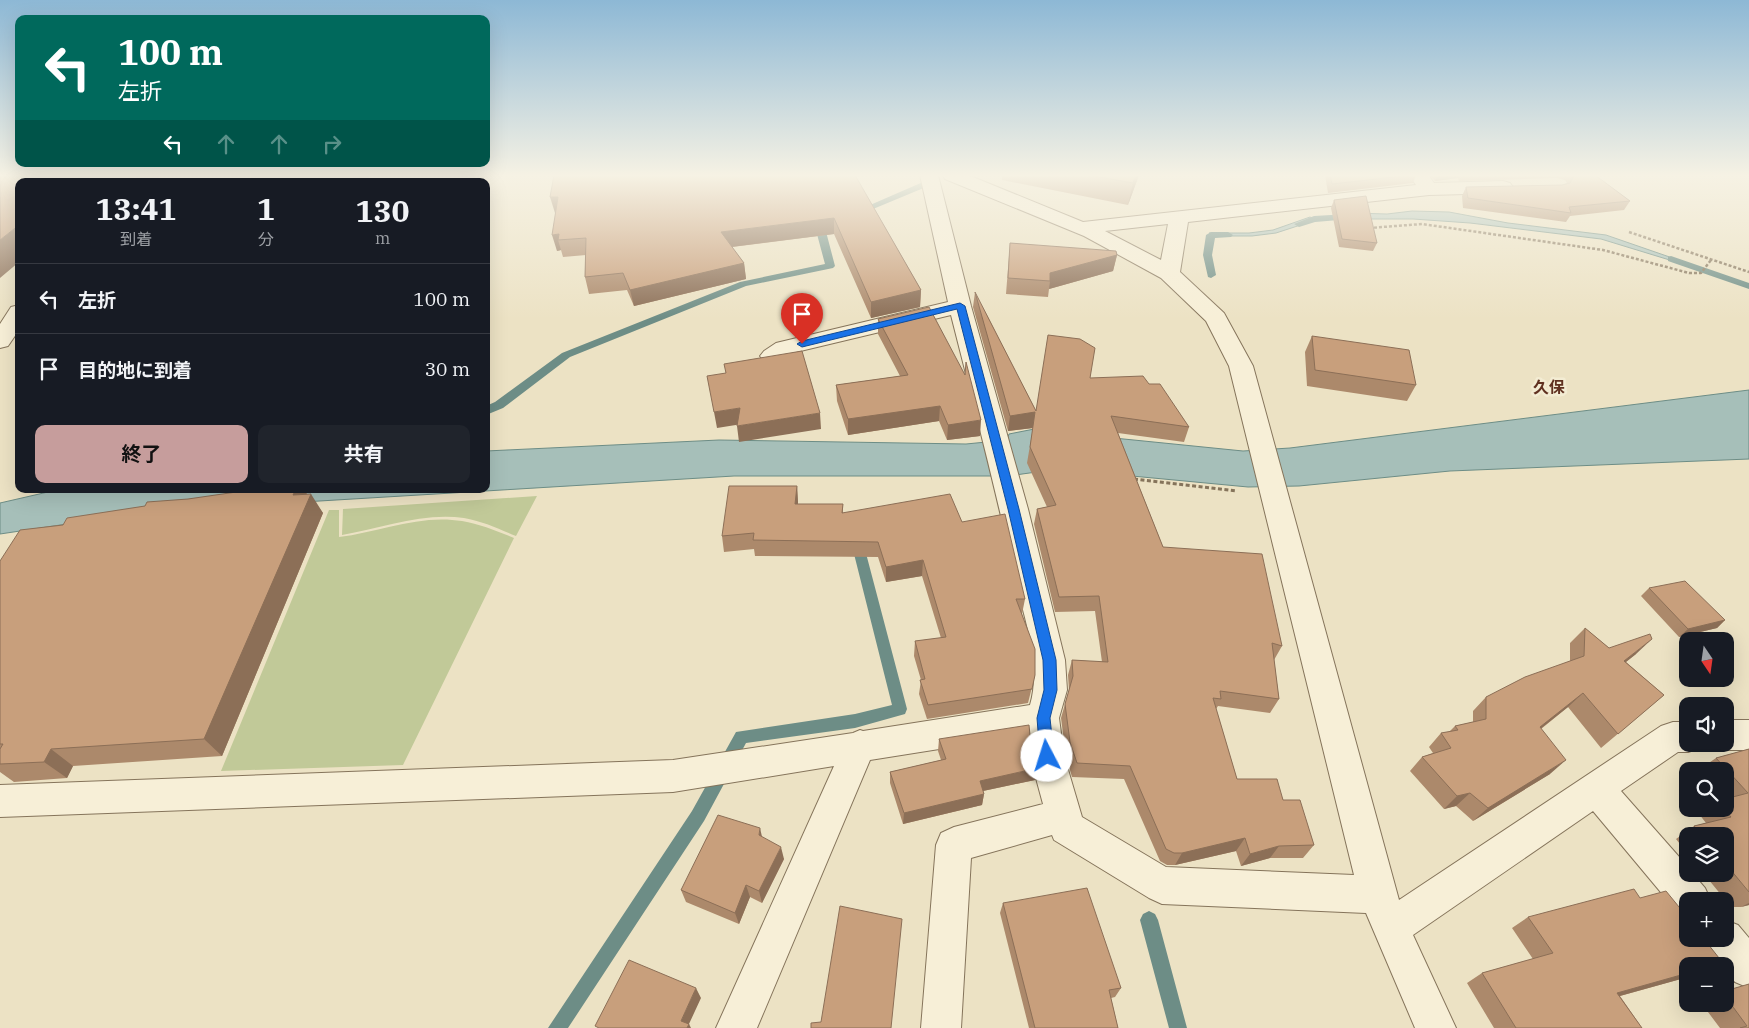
<!DOCTYPE html>
<html lang="ja">
<head>
<meta charset="utf-8">
<style>
	:root { --surface:#171b24; --page:#20242c; --text:#f1f3f6; --muted:#9ea1a6; --line:#363941; --accent:#c69d9c }
	body { margin:0; font-family:"IBM Plex Serif","Noto Sans JP",serif; background:var(--page); color:var(--text); height:100vh; display:flex; flex-direction:column; font-size:19px; white-space:nowrap }
	* { box-sizing:border-box; margin:0 }
	p { font-size:16px; color:var(--muted) }
	.icon { flex:none; width:28px; height:28px; fill:none; stroke:currentColor; stroke-width:2; stroke-linecap:round; stroke-linejoin:round }
	.map { position:relative; flex:1; overflow:hidden }
	.drawer { position:absolute; left:15px; top:178px; width:475px; height:315px; display:flex; flex-direction:column; background:var(--surface); border-radius:10px; box-shadow:0 5px 20px #0002 }
	.drawer>* { flex:none }
	.banner { position:absolute; left:15px; top:15px; width:475px; height:152px; border-radius:10px; box-shadow:0 5px 20px #0002; background:#00695c; color:#fff; overflow:hidden }
	.needle { width:32px; rotate:167deg }
	.fabs { position:absolute; left:1679px; top:632px; display:grid; gap:10px }
	.fabs a { display:grid; place-items:center; width:55px; height:55px; border-radius:10px; background:var(--surface); box-shadow:0 5px 20px #0002; font-size:25px }
	.pin { position:absolute; display:grid; place-items:center; width:42px; height:42px; color:#fff; margin:-51px -21px; border-radius:50% 50% 50% 0; rotate:-45deg; box-shadow:0 0 5px #0007 }
	.pin .icon { rotate:45deg }
	.me { position:absolute; width:55px; margin:-28px; rotate:355deg; stroke-linejoin:round; filter:drop-shadow(0 0 4px #0008) }
	.turn { display:flex; align-items:center; gap:18px; height:105px; padding:0 20px; font-size:22px }
	.turn .icon { width:65px; height:65px; stroke-width:2.5 }
	.turn b { display:block; font-size:35px; line-height:42px }
	.lanes { display:flex; align-items:center; height:48px; padding:0 20px; background:#0003; justify-content:center; gap:25px; direction:ltr }
	.lanes .off { opacity:.35 }
	.eta { display:flex; justify-content:space-evenly; align-items:center; height:85px; text-align:center }
	.eta b { font-size:30px; font-weight:700; line-height:35px }
	.cta { display:flex; gap:10px; margin-top:auto; padding:10px 20px }
	.cta a { flex:1; height:58px; border-radius:10px; background:var(--accent); color:#111; font-size:20px; font-weight:700; line-height:58px; text-align:center }
	.cta a+a { background:var(--page); color:var(--text) }
	ul { padding:0; list-style:none }
	li { display:flex; align-items:center; gap:15px; height:70px; padding:0 20px; border-top:1px solid var(--line) }
	li div { flex:1 }
	li b { display:block; font-size:19px }
	li em { font-style:normal }
	.map>svg:first-child { display:block }
	.green { fill:#c1c998 }
	.water { fill:#a6bfb9; stroke:#6d8d86 }
	.lines { fill:none; stroke-linecap:round; stroke-linejoin:round }
	.stream { fill:#6d8d86; fill-rule:evenodd }
	.minor-casing { stroke:#85745b; stroke-width:2 }
	.path-far1 { stroke:#85745b; stroke-width:2.5; stroke-dasharray:3 2; stroke-linecap:butt }
	.path { stroke:#85745b; stroke-width:3; stroke-dasharray:4 2.5; stroke-linecap:butt }
	.minor { fill:#f7efd7; fill-rule:evenodd }
	.wall { fill:#ac896b }
	.shaded-wall { fill:#8c6f57 }
	.building { fill:#c89f7c; stroke:#8c6f57 }
	.route { fill:#1a73e8; stroke:#114b97 }
	.labels { text-anchor:middle; stroke-width:5; stroke-linejoin:round; paint-order:stroke }
	.neighbourhood-label { font-size:16px; font-weight:bold; fill:#603120; stroke:#f3ecd3 }
</style>
</head>
<body>
<div class="map">
<svg width="1749" height="1028" viewBox="0 0 1749 1028">
	<rect width="100%" height="100%" fill="#ece2c4"/>
	<!-- green -->
	<path class="green" d="M537,496l-21,40c-17,-7 -34,-15 -52,-18 -40,-6 -83,10 -122,17l1,-26z
		M329,510h10v27c40,-5 81,-23 123,-16 18,3 35,10 52,17l-111,227 -182,6z"/>
	<!-- water -->
	<path class="water" d="M1412,211l37,1 59,11 98,12 81,28 -1,2 -85,-26 -131,-16 -57,-4h-72l13,-6 33,1z
		M1310,217l6,3 -40,13 -24,3h-39l-4,-3h40l24,-3z
		M1749,390v69l-299,12 -151,15 -51,1 -190,-18 -50,7h-274l-580,35 -154,23v-31l61,-14h425v-38l233,-11 247,4 41,-4 2,-6 71,-14 4,15 159,16 47,-3z"/>
	<g class="lines">
		<!-- stream -->
		<path class="stream" d="M923,182l3,1v4l-65,27 -3,1 -4,-3z
			M1348,214l5,3 -2,2 -36,3 -16,5 -5,-3 20,-8z
			M822,219l5,3 -3,2 11,42 -2,2 -87,18 -176,71 -67,51 -17,7v-9l9,-4 67,-49 178,-71 85,-18 -11,-41z
			M1228,232l5,3 -2,2 -16,1 -3,17 4,20 -5,3 -3,-1 -5,-22 3,-20 5,-3z
			M1671,256l78,27v6l-81,-28v-4z
			M857,537l5,2 1,3 44,167 -2,5 -50,14 -109,15 -42,78 -136,207h-20l144,-217 44,-79 119,-18 37,-9 -41,-163 1,-3z
			M1149,911l6,3 3,6 29,108h-18l-29,-108 3,-6z"/>
		<defs>
			<path id="minor" d="M920,175h18l33,131 57,203 37,151 2,30 -8,28 5,38 18,61 84,50 188,8 -125,-509 -23,-45 -45,-43 -77,-42 -139,-57 -2,-4h25l115,47 333,-37 -7,-10h19l6,8 69,-2 7,2 3,4 -3,4 -7,2 -74,2 -241,27 -8,50 44,41 29,53 146,534 262,-174 12,-4h15v22h14l-2,4 -12,4h-10l-57,39 67,76v7h5l12,14 6,13h-23v17l-9,-4 -86,-103 -180,124 43,93h-41l-49,-115 -204,-9 -13,-6 -95,-58 -2,-5 -81,23 -10,170h-40l15,-183 5,-12 13,-6 89,-23 -13,-48 -2,-21 -158,25 -113,268h-41l118,-262 -161,26 -673,25v-32l673,-25 180,-27 7,-3 3,1 167,-26c12,-40 -6,-87 -15,-127 -19,-88 -42,-176 -64,-263l-159,38c-10,7 -16,11 -28,8l-4,-5 4,-5 12,-8 172,-41zM1168,224l-7,36 -56,-29z
				M19,305v25l-11,16 -8,2v-24l11,-17z
				M1725,720h24v30h-24l-12,-4 -1,-2h13z
				M1725,920l13,5 11,13v50l-14,-6 -10,-12v-4h-3l-12,-13 -5,-14h20z"/>
		</defs>
		<!-- minor casing -->
		<use href="#minor" class="minor-casing"/>
		<!-- path-far1 -->
		<path class="path-far1" d="M1369,228l53,-4 181,26 86,23h12l10,-13
			M1629,232l120,40"/>
		<!-- path -->
		<path class="path" d="M1134,479l103,12"/>
		<!-- minor -->
		<use href="#minor" class="minor"/>
	</g>
	<!-- wall -->
	<path class="wall" d="M855,175l66,115 -1,17 -49,11 -37,-84 -102,13 12,16 2,16 -112,27 -7,-16 -38,4 -4,-17 1,-22 -23,2 -2,-7 -4,1 -2,-38z
		M1002,175h137l-11,30 -126,-25z
		M1325,175h91l-3,8 -85,10z
		M1429,175h166l35,26 -6,9 -54,6 -4,6 -103,-14 -1,-12 4,-9 96,-2 5,-2 -2,-3 -8,-2 -98,3 -1,-3 -23,3z
		M1334,200l43,43 -4,8 -34,-4 -8,-39z
		M1010,243l107,12 -4,16 -64,18 -1,8 -42,-3z
		M975,292l61,119 54,-33 59,6 40,43 -5,15 -66,-9 45,114 119,99 -8,14 5,39 -9,14 -52,-7 -2,3 21,70 46,21 31,45 -11,13h-33l-29,8 -5,-15 -61,14h-8l-7,-4 -36,-82 -52,-2 -6,-21 -5,-38 8,-28 -1,-15 4,-15 30,2 -7,-51 -40,1 -21,-88 3,-15 10,-2 -20,-44 6,-35 -25,3 -35,-124z
		M878,319l102,117 -33,4 -8,-19 -91,14 -11,-34 -1,-16 64,-9 -22,-42z
		M1312,336l104,49 -9,16 -100,-15 -2,-34z
		M797,486l1,18h45v9l119,9 63,77 -3,15 13,61 -7,28 -101,16 -8,-25 2,-14 -7,-24 1,-15 26,-3 -19,-62 -36,6 -8,-25 -123,-1 -1,-7 -30,3 -2,-16z
		M304,489l3,5 16,19 -101,243 -149,10 -6,12 -53,4 -14,-10v-211l63,-36 125,-26z
		M1649,588l76,32 -8,8 -38,9 -38,-41z
		M1585,628l24,20 27,6 -10,8 38,33 -63,53 -33,-41 -27,22 9,45 -77,47 -17,-15 -12,3 -34,-38 12,-14 11,-4 -4,-6 12,-14 8,-1 6,-6 18,-4v-11l13,-14 84,-36v-18z
		M939,739l96,41 -52,11 1,3 -2,11 -79,19 -13,-41v-11l51,-12 -3,-9z
		M1749,749v156l-8,2h-10l-27,-33h21v-38h-37v18l-12,-15 18,-13 12,-3 -7,-9 7,-5h19v-38h-28l19,-13z
		M762,837l22,22 -22,44 -12,-6 -11,27 -53,-22 -5,-12z
		M1003,903l118,85 -6,9 -4,1 7,30h-89l-29,-115z
		M1528,917l160,49v11l-68,19 22,32h-148l-27,-45 15,-10 51,-14 -21,-31z
		M1725,991l24,37h-29l-18,-24h23z"/>
	<!-- shaded-wall -->
	<path class="shaded-wall" d="M82,175h27l-1,6h-34z
		M138,175h22l-2,6h-23z
		M354,175h14l3,6h-19z
		M1136,175h3l-11,30 5,-22z
		M1437,175h23l-2,3 -23,3z
		M550,197h8l4,15 -7,1z
		M834,218v16l-111,14 -2,-16z
		M19,225v37l-19,16v-38z
		M559,234l-1,6 3,10 -4,1 -5,-16z
		M1117,255l-4,16 -64,18 1,-8v-8z
		M744,263l2,16 -112,27 -4,-16z
		M921,290l-1,17 -49,11v-16z
		M940,406l-1,15 -91,14v-16z
		M740,408l2,16 -25,4 -3,-16z
		M1035,412l-2,16 -25,3 2,-15z
		M820,413l1,16 -82,13 -2,-16z
		M981,420l-1,16 -33,4 1,-15z
		M797,486l1,16 -1,17 -2,-15z
		M296,489h8l5,9 2,-4 12,19 -101,243 -18,-17 89,-244z
		M923,560l-1,16 -36,6v-15z
		M1725,620l-8,8 -38,9 9,-8z
		M1652,639l-16,15 -28,22 16,-15z
		M1583,693l-15,14 -43,34 15,-14z
		M51,749l22,17 -6,12 -23,-16z
		M1566,760l-16,14 -77,47 15,-13z
		M1038,768l-3,12 -57,12 2,-11z
		M1470,793l-14,13 -12,3 13,-13z
		M984,794l-2,11 -79,19 1,-11z
		M760,828l3,13 -4,-6z
		M1245,838l-9,13 -61,14 7,-12z
		M1279,846l-9,12 -29,8 9,-12z
		M781,847l3,12 -22,44 -3,-12z
		M746,885l4,12 -11,27 -4,-11z
		M1749,903v2l-8,2z
		M1688,973v4l-90,25 19,-9z
		M696,988l5,10 -12,26 2,4h-6l-4,-7z"/>
	<!-- building -->
	<path class="building" d="M0,175h82l-8,6h-55v44l-19,15z
		M90,175h48l-3,6h-49z
		M253,175h101l-2,6h-102z
		M554,175h301l66,115 -50,12 -37,-84 -113,14 23,31 -114,27 -7,-17 -38,4 1,-39 -28,2 1,-6 -7,1 6,-38h-8z
		M1088,175h48l-3,8z
		M1330,175h82l-80,9z
		M1573,175h22l35,26 -61,6 2,6 -103,-15 -2,-11 96,-2 8,-2 4,-7z
		M1366,196l11,47 -35,-4 -8,-39z
		M1010,243l106,8 1,4 -67,18v8l-42,-3z
		M975,292l61,119 12,-76 32,4 15,9 -5,30 53,-2 6,8h11l29,43 -78,-11 52,131 99,7 20,92 -10,-3 7,56 -59,-8 1,8 -8,-1 24,81h40l6,21h17l14,45 -35,1 -29,8 -5,-16 -63,15h-8l-8,-4 -36,-83 -53,-3 -7,-21 -5,-38 8,-28 -1,-16 36,2 -9,-66 -40,1 -22,-88 19,-4 -26,-58 5,-35 -25,4z
		M929,307l36,68 1,-13 15,58 -33,5 -8,-19 -92,13 -12,-34 72,-10 -30,-56z
		M1312,336l97,14 7,35 -101,-15z
		M802,351l18,62 -83,13 3,-18 -26,4 -7,-36 19,-3 -2,-9z
		M729,486h68l-2,18h48l-1,9 108,-19 12,28 43,-8 20,85h-9l19,50v26l-3,14 -104,16 -8,-25 5,-1 -10,-38 31,-4 -23,-77 -37,7 -8,-25 -125,-2 1,-7 -32,3z
		M257,489h39l-3,6 18,-1 -107,245 -153,10 -7,13 -44,2v-15l3,-5h-3v-183l20,-31 43,-5 4,-7 78,-12 2,-4 41,-3z
		M1685,581l40,39 -37,9 -39,-41z
		M1585,628l24,20 41,-14 2,5 -28,22 40,34 -46,39 -35,-41 -43,34 26,33 -78,48 -18,-15 -13,3 -35,-39 29,-9 -10,-15 17,-3 -3,-4 31,-7v-22l39,-20 59,-21z
		M1029,725l2,20 7,23 -58,13 4,13 -80,19 -14,-41 56,-13 -7,-20z
		M1749,749v143l-24,-29v-27h-22l-9,-10 37,-9 -7,-8h1v-10l23,-6 -32,-35z
		M718,815l42,13 -1,7 22,12 -22,44 -13,-6 -11,28 -54,-23z
		M1087,888l34,100 -12,2 9,38h-83l-32,-125z
		M1634,889l6,9 26,-7 22,27v21h16l19,24 -12,3h-23v7l-71,20 25,35h-126l-34,-55 71,-20 -25,-36z
		M840,906l62,13 -11,109h-80v-5l10,-1z
		M629,960l67,28 -15,33 8,3 -2,4h-88l-4,-2z
		M1749,984v44h-9l7,-2 -22,-30v-5z"/>
	<!-- sky -->
	<linearGradient id="sky" x2="0" y2="1"><stop stop-color="#8db8d5"/><stop offset="0.55" stop-color="#f6f2e4"/><stop offset="1" stop-color="#f6f2e4" stop-opacity="0"/></linearGradient>
	<rect width="1749" height="319" fill="url(#sky)"/>
	<!-- route -->
	<path class="route" d="M960,303l5,3 54,203 37,151 1,30 -7,28 4,38 -2,4 -5,2 -5,-2 -2,-4 -3,-38 7,-28 -1,-30 -35,-151 -51,-200 -155,38 -5,-3 5,-3z"/>
	<g class="labels">
		<!-- neighbourhood labels -->
		<g class="neighbourhood-label">
			<text x="1549" y="393">久保</text>
		</g>
	</g>
</svg>
<div class="fabs">
<a><svg class="needle" viewBox="-14 -14 28 28"><path d="M0-13l5 13h-10z" fill="#e53935"/><path d="M0 13l5-13h-10z" fill="#9ea1a6"/></svg></a>
<a><svg class="icon" aria-label="sound" viewBox="0 0 24 24"><path d="M4 9h4l5-4v14l-5-4H4zM17 9q2 3 0 6"/></svg></a>
<a><svg class="icon" aria-label="search" viewBox="0 0 24 24"><circle cx="10" cy="10" r="6"/><path d="M15 15l6 6"/></svg></a>
<a><svg class="icon" aria-label="layers" viewBox="0 0 24 24"><path d="M12 4l9 5-9 5-9-5zM3 14l9 5 9-5"/></svg></a>
<a>+</a>
<a>−</a>
</div>
<div class="pin" style="left:802px;top:344px;background:#d93025"><svg class="icon" aria-label="arrive" viewBox="0 0 24 24"><path d="M6 21V4h12l-3 4 3 4H6"/></svg></div>
<svg class="me" style="left:1047px;top:756px" viewBox="-20 -20 40 40"><circle r="19" fill="#fff"/><path d="M0-13L10 11 0 6-10 11z" fill="#1a73e8"/></svg>
<div class="banner">
<div class="turn"><svg class="icon" aria-label="left" viewBox="0 0 24 24"><path d="M17 20v-9H6M10 6l-5 5 5 5"/></svg><div><b>100 m</b>左折</div></div>
<div class="lanes"><svg class="icon" aria-label="left" viewBox="0 0 24 24"><path d="M17 20v-9H6M10 6l-5 5 5 5"/></svg><svg class="icon off" aria-label="ahead" viewBox="0 0 24 24"><path d="M12 20V5M6 11l6-6 6 6"/></svg><svg class="icon off" aria-label="ahead" viewBox="0 0 24 24"><path d="M12 20V5M6 11l6-6 6 6"/></svg><svg class="icon off" aria-label="right" viewBox="0 0 24 24"><path d="M7 20v-9h11M14 6l5 5-5 5"/></svg></div>
</div>
<section class="drawer">
<div class="eta">
<div><b>13:41</b><p>到着</p></div>
<div><b>1</b><p>分</p></div>
<div><b>130</b><p>m</p></div>
</div>
<ul>
<li><svg class="icon" aria-label="left" viewBox="0 0 24 24"><path d="M17 20v-9H6M10 6l-5 5 5 5"/></svg><div><b>左折</b></div><em>100 m</em></li>
<li><svg class="icon" aria-label="arrive" viewBox="0 0 24 24"><path d="M6 21V4h12l-3 4 3 4H6"/></svg><div><b>目的地に到着</b></div><em>30 m</em></li>
</ul>
<div class="cta"><a>終了</a><a>共有</a></div>
</section>
</div>
</body>
</html>
